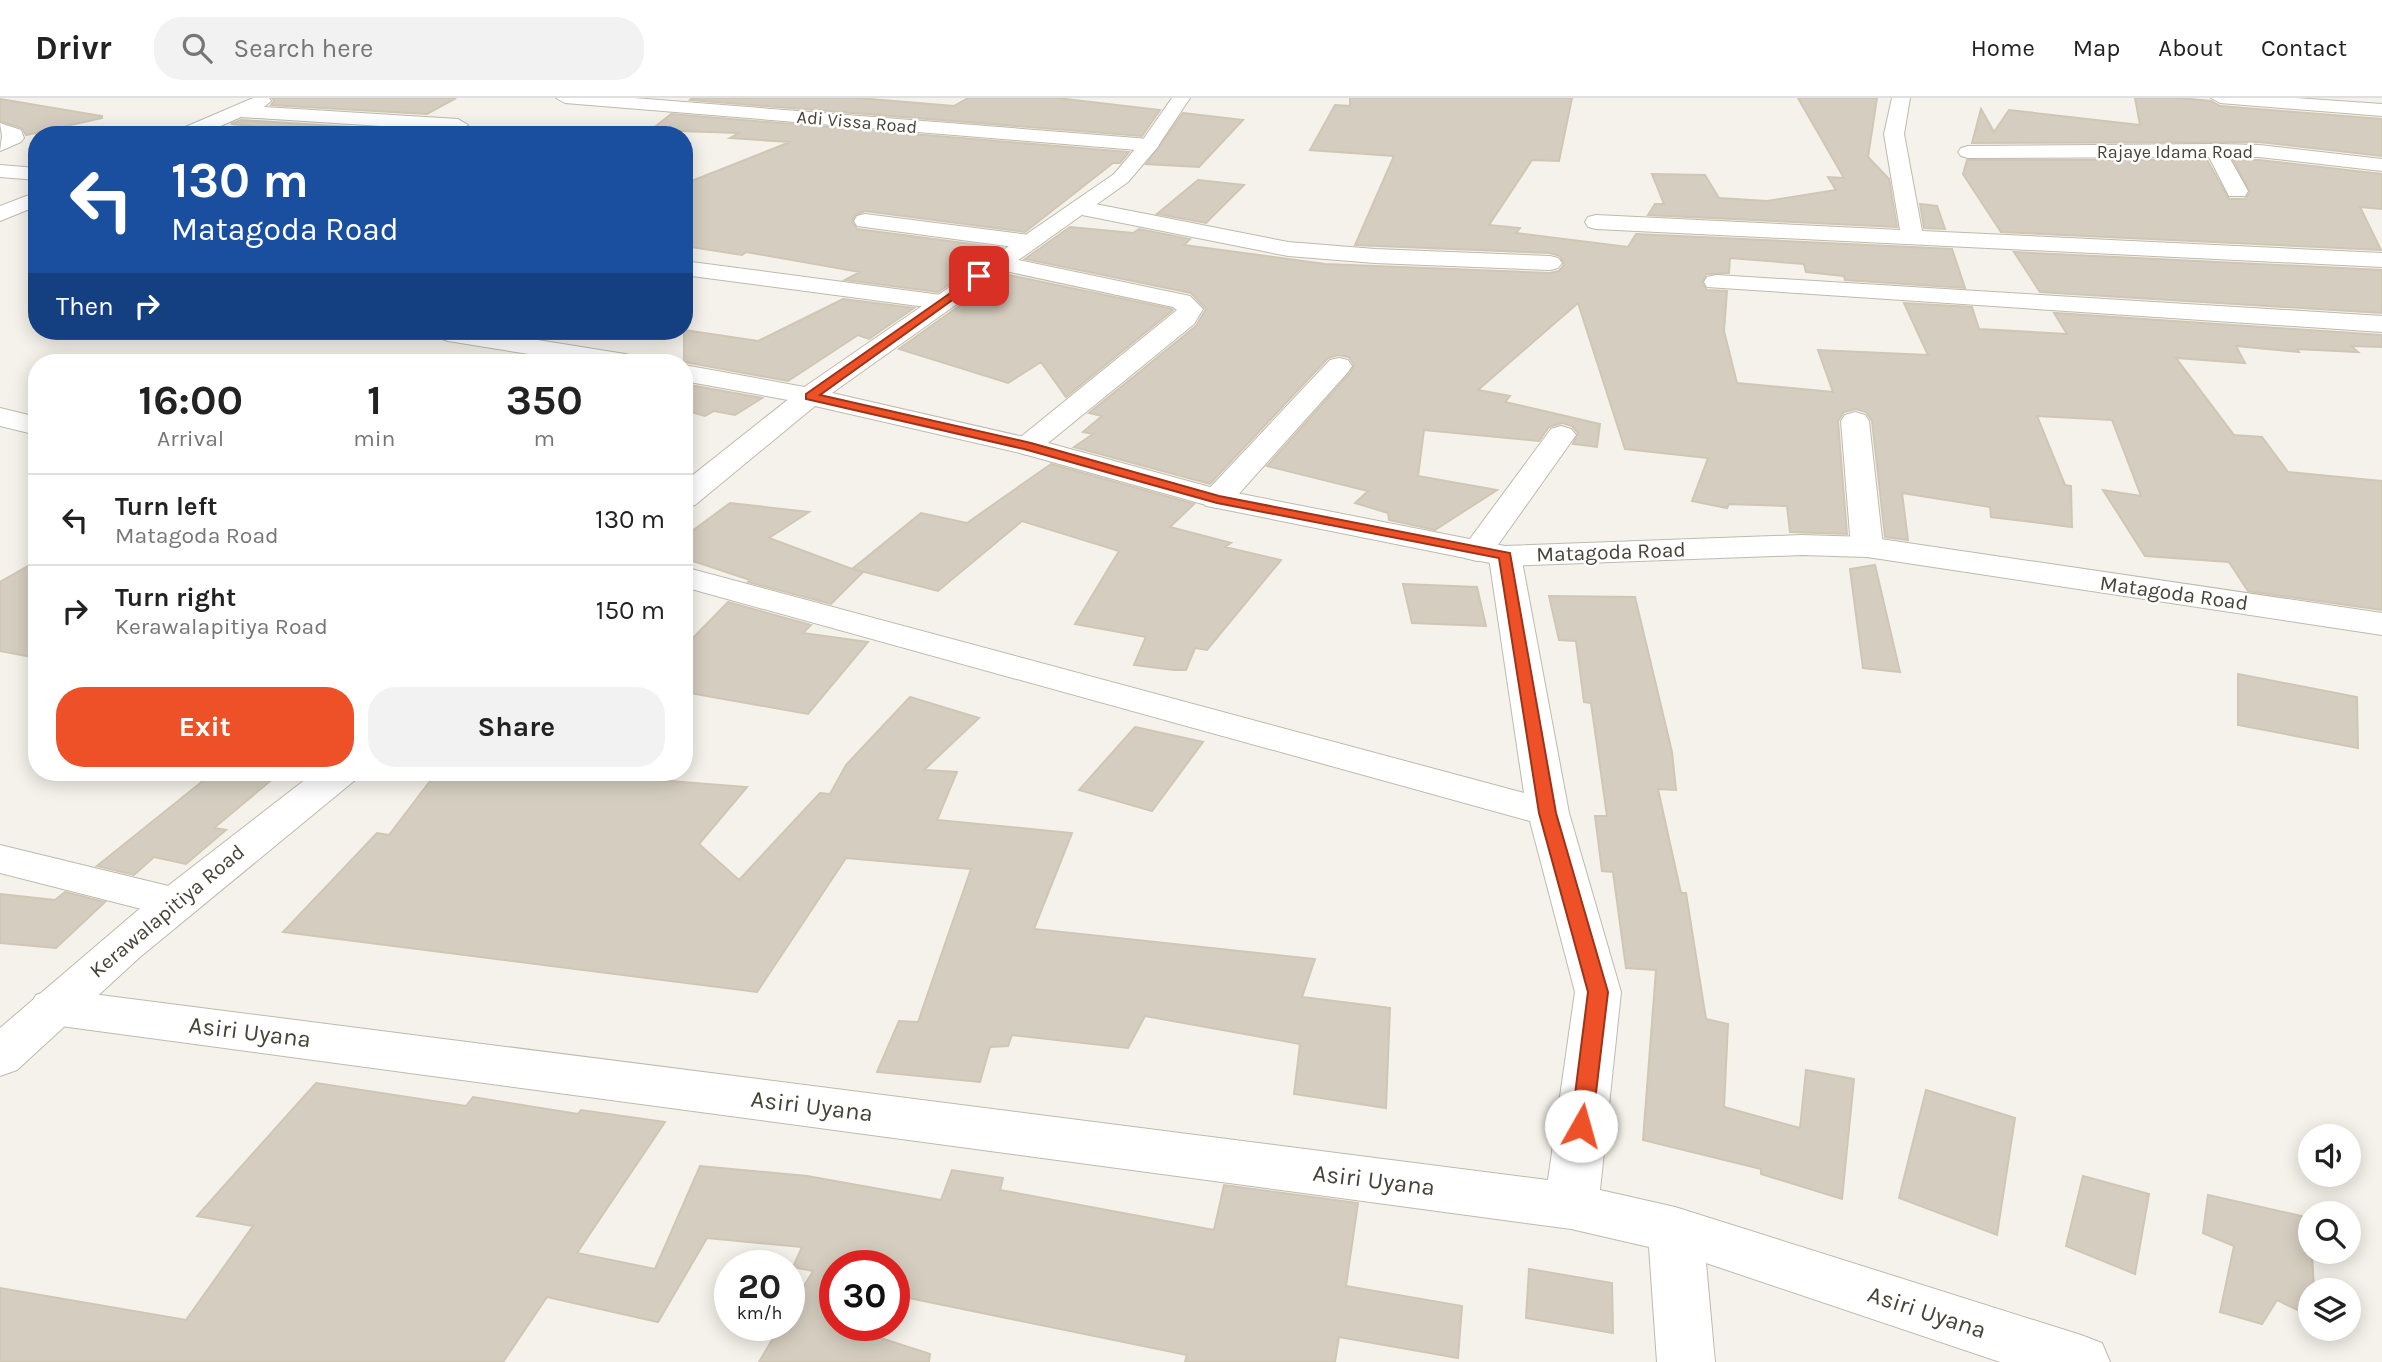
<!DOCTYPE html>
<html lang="en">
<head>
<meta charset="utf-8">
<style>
	:root { --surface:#fff; --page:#f2f2f2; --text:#222; --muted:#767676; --line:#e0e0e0; --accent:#ee5027 }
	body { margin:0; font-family:Karla,sans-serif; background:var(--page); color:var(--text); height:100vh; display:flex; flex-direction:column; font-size:26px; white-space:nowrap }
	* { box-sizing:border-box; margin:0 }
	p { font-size:23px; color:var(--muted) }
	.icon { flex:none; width:38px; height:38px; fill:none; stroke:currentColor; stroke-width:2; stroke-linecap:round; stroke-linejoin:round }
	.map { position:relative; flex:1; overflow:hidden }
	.drawer { position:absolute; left:28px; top:256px; width:665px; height:427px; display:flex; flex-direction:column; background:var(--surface); border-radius:28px; box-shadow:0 4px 18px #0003 }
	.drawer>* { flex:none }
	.top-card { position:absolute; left:28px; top:28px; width:665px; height:214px; border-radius:28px; box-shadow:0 4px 18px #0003; background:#1a4fa0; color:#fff; overflow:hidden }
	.controls { position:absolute; left:2298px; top:1026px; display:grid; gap:14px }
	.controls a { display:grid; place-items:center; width:63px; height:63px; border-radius:50%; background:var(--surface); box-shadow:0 4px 18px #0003; font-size:35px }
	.speed { position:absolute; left:714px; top:1152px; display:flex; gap:14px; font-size:35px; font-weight:700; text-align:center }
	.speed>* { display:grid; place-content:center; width:91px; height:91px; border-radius:50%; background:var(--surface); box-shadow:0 4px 18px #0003; line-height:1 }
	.speed small { font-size:18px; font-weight:400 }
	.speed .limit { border:10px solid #d22; background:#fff; color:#111 }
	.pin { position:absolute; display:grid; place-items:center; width:60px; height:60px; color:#fff; margin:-30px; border-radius:14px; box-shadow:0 4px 10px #0006 }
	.me { position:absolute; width:77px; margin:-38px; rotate:7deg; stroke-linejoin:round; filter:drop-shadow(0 0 5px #0008) }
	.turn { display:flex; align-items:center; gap:24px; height:147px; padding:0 28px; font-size:32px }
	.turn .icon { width:91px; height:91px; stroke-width:2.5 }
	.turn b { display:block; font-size:49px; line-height:60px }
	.then { display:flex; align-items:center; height:66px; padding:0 28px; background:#0003; gap:14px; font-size:26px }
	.eta { display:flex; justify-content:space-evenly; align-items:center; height:119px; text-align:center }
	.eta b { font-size:42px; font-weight:700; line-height:49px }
	.primary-button { display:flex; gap:14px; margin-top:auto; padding:14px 28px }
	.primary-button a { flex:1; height:80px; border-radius:28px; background:var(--accent); color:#fff; font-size:28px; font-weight:700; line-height:80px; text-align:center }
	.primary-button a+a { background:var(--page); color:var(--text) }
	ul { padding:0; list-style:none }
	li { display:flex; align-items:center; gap:21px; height:91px; padding:0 28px; border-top:2px solid var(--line) }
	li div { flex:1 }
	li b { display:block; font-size:26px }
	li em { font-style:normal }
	header { display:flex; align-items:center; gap:42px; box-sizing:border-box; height:98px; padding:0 35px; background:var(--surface); border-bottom:2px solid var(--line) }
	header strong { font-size:33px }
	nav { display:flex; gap:38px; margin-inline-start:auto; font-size:24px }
	.search { width:490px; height:63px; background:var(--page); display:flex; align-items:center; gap:18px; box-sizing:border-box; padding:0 24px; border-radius:28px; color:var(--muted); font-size:26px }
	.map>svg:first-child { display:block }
	.building { fill:#d5cec0; stroke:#d0c6b4; stroke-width:2 }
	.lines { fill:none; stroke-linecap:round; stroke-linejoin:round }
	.minor-casing { stroke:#bfbaad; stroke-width:2 }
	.tertiary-casing { stroke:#bfbaad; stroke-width:2 }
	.minor { fill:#fff; fill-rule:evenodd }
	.tertiary { fill:#fff; fill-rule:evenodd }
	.route { fill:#ee5027; stroke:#9b3419; stroke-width:2 }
	.labels { text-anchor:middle; stroke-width:5; stroke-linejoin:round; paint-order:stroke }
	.far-street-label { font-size:18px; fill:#484338; stroke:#fff }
	.street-label { font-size:21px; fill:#484338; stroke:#fff }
	.near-street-label { font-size:24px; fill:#484338; stroke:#fff }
</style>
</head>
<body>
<header>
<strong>Drivr</strong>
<div class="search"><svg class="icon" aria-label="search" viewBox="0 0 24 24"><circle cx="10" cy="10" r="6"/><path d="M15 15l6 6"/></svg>Search here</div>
<nav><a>Home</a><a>Map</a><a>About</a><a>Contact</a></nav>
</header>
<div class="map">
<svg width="2382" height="1264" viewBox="0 0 2382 1264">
	<rect width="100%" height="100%" fill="#f4f2ea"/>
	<!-- building -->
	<path class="building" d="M272,0h184l-29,16 -156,-9 3,-4z
		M692,0h166l96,8 14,-8h89l103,12 -18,26 -452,-36z
		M1350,0h222l-13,63 -27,-1 -43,65 31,3 -4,5 112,14 8,-13 316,15 13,39 -120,-8 -1,-4 -38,-4 -2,-8 -74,-6 -1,15 -23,1 -4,9 5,7 20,1 -3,40 13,52 96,9 -15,-42 110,5 -24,-52 68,4 7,22 88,5 -13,-21 328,22v12l-31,-1 7,6 -61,-3 2,3 -63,-6 9,17 -69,-5 58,77 28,2 26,35 94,9v129l-134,-19 -19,-29 -84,-6 -42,-66 38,6 -29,-76 -75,-4 28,69 6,1 1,41 -81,-10 -1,-10 -88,-14 6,47 -23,-3 -13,-116 -6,-9 -10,-3 -12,3 -6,9 9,113 -57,-2 -3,-26 -58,-2 -2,4 -35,-7 16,-43 -83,-9 -47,-146 -100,87 32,6 -5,6 95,22 -3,23 -24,-3 5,-11 -6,-7 -10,-3 -13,4 -10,14 -115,-11 -6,46 79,14 -62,40 -46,-10 -1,-7 -33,-10 13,-12 -101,-25 83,-93 4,-8 -5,-8 -11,-2 -10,3 -118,126 -136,-37 19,-13 -10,-2 19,-16 -13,-3 107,-87 10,-17 -15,-16 -166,-34 45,-32 63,6 6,-4 51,10 -6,6 141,19 225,9 9,-2 5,-6 -4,-9 -10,-3 -195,-8 39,-89 -84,-6 25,-45 15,1z
		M1798,0h79l-9,59 21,22 8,48 -249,-12 7,-11h9l-12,-30 53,1 14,23 48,3 69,-11 -8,-13 16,1z
		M2135,0h44l32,3 9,5 162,13v37l-123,-14 -287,1 9,-34 13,23 15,-22 131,15z
		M0,1l102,17v2l-76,17 -4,-7 -22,-7z
		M1183,15l60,7 -44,47 -53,-3z
		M671,16l458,38 -9,11h-7l-88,69 -160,-21 -10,4 -3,7 5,7 145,19 -64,44 -93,-12 15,-8 -114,-20 -4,3 -58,-9v-62l106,-42 -60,-4 9,-5 -88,-3z
		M241,22l159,10 -8,5h-56l-105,-11z
		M1967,62h240l22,39h16l5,-7 -17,-32h26l123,14v35l-22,-2 21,43 -380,-18 -38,-58z
		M1198,82l46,5 -38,38 -49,-9z
		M1920,106l17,2 8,23 -21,-1z
		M2014,154l368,18v43l-342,-21z
		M1004,176l168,35 1,1 -107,87 -25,-35 -33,21 -109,-34z
		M843,201l71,9 -45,31 -11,-4 -70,46 -104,-19v-32l74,11z
		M684,286l78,14 -27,17 -21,-4 -9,5 -21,-6z
		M1051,366l143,40 -24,23 61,16 -6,4 56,13 -74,90 -12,-2 -9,22h-12l-40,-5 12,-28 -71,-13 44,-73 -97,-30 -84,70 -85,-22 9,4 -31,31 -83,-22 2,-2 -66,-22v-21l46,-34 79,9 -40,26 83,31 69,-56 46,10z
		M37,463v97l-37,-7v-69z
		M1875,467l25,107 -37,-4 -13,-99z
		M1403,486l74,3 9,39 -74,-3z
		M1549,498l86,1 37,155 4,38 -18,-1 23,104h5l20,126 22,5 -4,83 76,21 6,-58 48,9 -12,120 -81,-25v-5l-118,-29 13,-170 -30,-2 -13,-96 -11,-1 -7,-55h12l-16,-113 -7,-1 -8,-61 -17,-1z
		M728,504l83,23 -8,8 65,9 -60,72 -124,-22v-45z
		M2238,576l119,23 1,51 -120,-23z
		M910,599l69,21 -55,52 33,2 -20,48 135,13 -38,96 281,30 -13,38 88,11 -4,100 -92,-14 6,-50 -155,-28 -17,32 -116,-13 -4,11 -18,1 -10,35 -103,-10 22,-51 19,1 53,-153 -125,-11 -89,134 -474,-60 94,-99 12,2 48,-63h118l192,15 -48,57 40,36 81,-87 10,1 16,-29z
		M1135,629l68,15 -51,69 -73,-21z
		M214,674h67l-67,56 12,2 -40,34 -32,-7 -20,18 -37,-9z
		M65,794l40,10 -49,46 -56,-5v-49l55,6z
		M316,985l150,23 7,-9 105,17 3,-4 84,12 -88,131 78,16 45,-103 107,10 134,24 11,-30 51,8 -3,12 214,40 10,-45 134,18 -12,83 116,20 -4,52 -119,-21 -4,25h-150l2,-7 -293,-60v-30h-59v60h32l-2,8 65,21 -1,8h-170l22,-37h8v-14l24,-40 -20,-4 9,-20 -95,-9 -49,84 -111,-25 -44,65h-503v-74l186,32 67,-94 -56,-10z
		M1926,992l89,28 -18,117 -98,-37z
		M2083,1078l66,18 -14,80 -69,-28z
		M2208,1097l102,23 4,72h-4v26l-33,-16 -15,24 -42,-12 14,-66 -31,-13z
		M1529,1171l83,14 1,50 -87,-15z"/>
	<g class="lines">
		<defs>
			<path id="minor" d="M253,0h16l2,3 -7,6 194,12 10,6 -10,6 -217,-14 -41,18h-27l3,-4z
				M556,0h78l515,41 7,2 3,4 -3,4 -7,2 -584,-48z
				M1892,0h18l-6,36 18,97 460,22v14l-786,-38 -8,-2 -3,-5 3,-5 8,-2 304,15 -16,-96z
				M2211,0h84l87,6v12l-162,-13z
				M0,25l21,7 3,8 -3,4 -21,9 2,-15z
				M2215,46l44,1 123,14v12l-123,-14h-30l19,34 -3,5h-16l-20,-39 -241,1 -7,-2 -3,-4 3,-4 7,-2z
				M0,67l37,3v12l-37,-3z
				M37,94v14l-37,15v-15z
				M1080,103l208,41 87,7 175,7 8,2 4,5 -4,5 -8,2 -175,-7 -87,-7 -216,-43 -3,-5 3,-5z
				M865,116l164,21 8,2 3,5 -3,5 -8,2 -172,-23 -3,-5 3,-5z
				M999,158l191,40 13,13 -9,15 -157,128 -10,3 -10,-3 -5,-6 5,-6 160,-130 -4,-3 -182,-39 -4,-5 4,-5z
				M684,163l257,34 9,2 3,5 -3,5 -9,2 -257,-34z
				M1716,177l666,41v16l-675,-45 -3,-5 3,-5z
				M437,233h45l143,23 9,2 4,6h-60l-130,-21 -9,-3 -4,-5z
				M1339,260l9,2 4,6 -4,6 -120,134 -11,2 -11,-2 -5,-7 5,-7 124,-132z
				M684,267l126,23 10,2 4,6 -4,6 -10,2 -126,-23z
				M0,310l37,9v18l-37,-9z
				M1855,314l10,3 4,6 14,126 -4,7 -12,3 -12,-3 -4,-7 -10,-126 4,-6z
				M1561,328l10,3 5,6 -81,114 10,-3 12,3 4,7 48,257 52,179 -21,198 75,17 406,128 21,8 8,19h-110l-294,-99 9,99h-58l-8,-115 -78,-18 -1518,-204 -17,-6 -7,-12 7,-12 17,-6 1495,191 27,-188 -45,-171 -846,-234v-20l840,226 -35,-235 -12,3 -12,-3 -4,-7 90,-122z
				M0,747l189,46 6,11 -6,11 -16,4 -173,-44z"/>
			<path id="tertiary" d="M1172,0h18l-34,51 -28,33 -296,211 205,47 184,50 284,56 297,-11 65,2 515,76v22l-515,-78 -65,-2 -297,11 -288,-58 -197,-55 -205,-47 -120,99 -11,2v-25l116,-92 314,-216 28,-33z
				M315,674h45l-6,9 -214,176 -123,113 -17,6v-48l151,-129z"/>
		</defs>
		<!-- minor casing -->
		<use href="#minor" class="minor-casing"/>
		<!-- tertiary casing -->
		<use href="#tertiary" class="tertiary-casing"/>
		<!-- minor -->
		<use href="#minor" class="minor"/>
		<!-- tertiary -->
		<use href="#tertiary" class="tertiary"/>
	</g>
	<!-- route -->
	<path class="route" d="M979,175l4,1v4l-163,117 211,48 188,53 291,57 46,260 52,179 -16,134 -3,6 -8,2 -7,-2 -3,-6 17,-134 -49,-179 -40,-255 -282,-55 -193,-54 -218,-50v-5z"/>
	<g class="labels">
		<!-- far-street labels -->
		<g class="far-street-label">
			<text transform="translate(857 24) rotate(5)" y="6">Adi Vissa Road</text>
			<text x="2175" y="60">Rajaye Idama Road</text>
		</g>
		<!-- street labels -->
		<g class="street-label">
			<text transform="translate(1611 454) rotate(-2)" y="7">Matagoda Road</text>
			<text transform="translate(2174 495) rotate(8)" y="7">Matagoda Road</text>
			<text transform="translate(167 813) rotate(-40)" y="7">Kerawalapitiya Road</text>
		</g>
		<!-- near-street labels -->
		<g class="near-street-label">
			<text transform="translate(250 934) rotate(7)" y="8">Asiri Uyana</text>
			<text transform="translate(812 1008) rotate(7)" y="8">Asiri Uyana</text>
			<text transform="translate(1374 1082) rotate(7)" y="8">Asiri Uyana</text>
			<text transform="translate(1927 1214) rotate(18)" y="8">Asiri Uyana</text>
		</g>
	</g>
</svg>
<div class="controls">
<a><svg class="icon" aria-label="sound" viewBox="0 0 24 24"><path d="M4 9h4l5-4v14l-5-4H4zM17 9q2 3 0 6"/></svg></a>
<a><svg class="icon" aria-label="search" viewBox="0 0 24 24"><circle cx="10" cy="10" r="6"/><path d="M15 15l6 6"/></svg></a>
<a><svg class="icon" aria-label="layers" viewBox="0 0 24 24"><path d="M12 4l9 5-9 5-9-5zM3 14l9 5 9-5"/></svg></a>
</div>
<div class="speed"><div>20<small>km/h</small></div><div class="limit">30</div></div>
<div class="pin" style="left:979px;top:178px;background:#d93025"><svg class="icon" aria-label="arrive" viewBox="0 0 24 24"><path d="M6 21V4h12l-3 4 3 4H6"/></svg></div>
<svg class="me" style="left:1581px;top:1028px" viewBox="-20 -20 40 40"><circle r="19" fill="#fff"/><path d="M0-13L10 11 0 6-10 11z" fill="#ee5027"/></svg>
<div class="top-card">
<div class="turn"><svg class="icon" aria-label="left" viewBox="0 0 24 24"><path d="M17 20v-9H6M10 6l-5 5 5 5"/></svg><div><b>130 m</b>Matagoda Road</div></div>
<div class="then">Then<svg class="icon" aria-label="right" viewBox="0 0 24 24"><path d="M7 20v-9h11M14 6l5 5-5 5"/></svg></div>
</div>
<section class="drawer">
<div class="eta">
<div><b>16:00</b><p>Arrival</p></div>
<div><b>1</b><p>min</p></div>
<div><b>350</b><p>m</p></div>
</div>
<ul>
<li><svg class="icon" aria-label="left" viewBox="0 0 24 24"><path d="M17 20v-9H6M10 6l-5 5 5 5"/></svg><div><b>Turn left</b><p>Matagoda Road</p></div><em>130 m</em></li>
<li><svg class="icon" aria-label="right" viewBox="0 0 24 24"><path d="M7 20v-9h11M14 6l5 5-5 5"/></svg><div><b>Turn right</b><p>Kerawalapitiya Road</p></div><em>150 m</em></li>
</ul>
<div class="primary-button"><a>Exit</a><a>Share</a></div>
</section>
</div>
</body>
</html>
